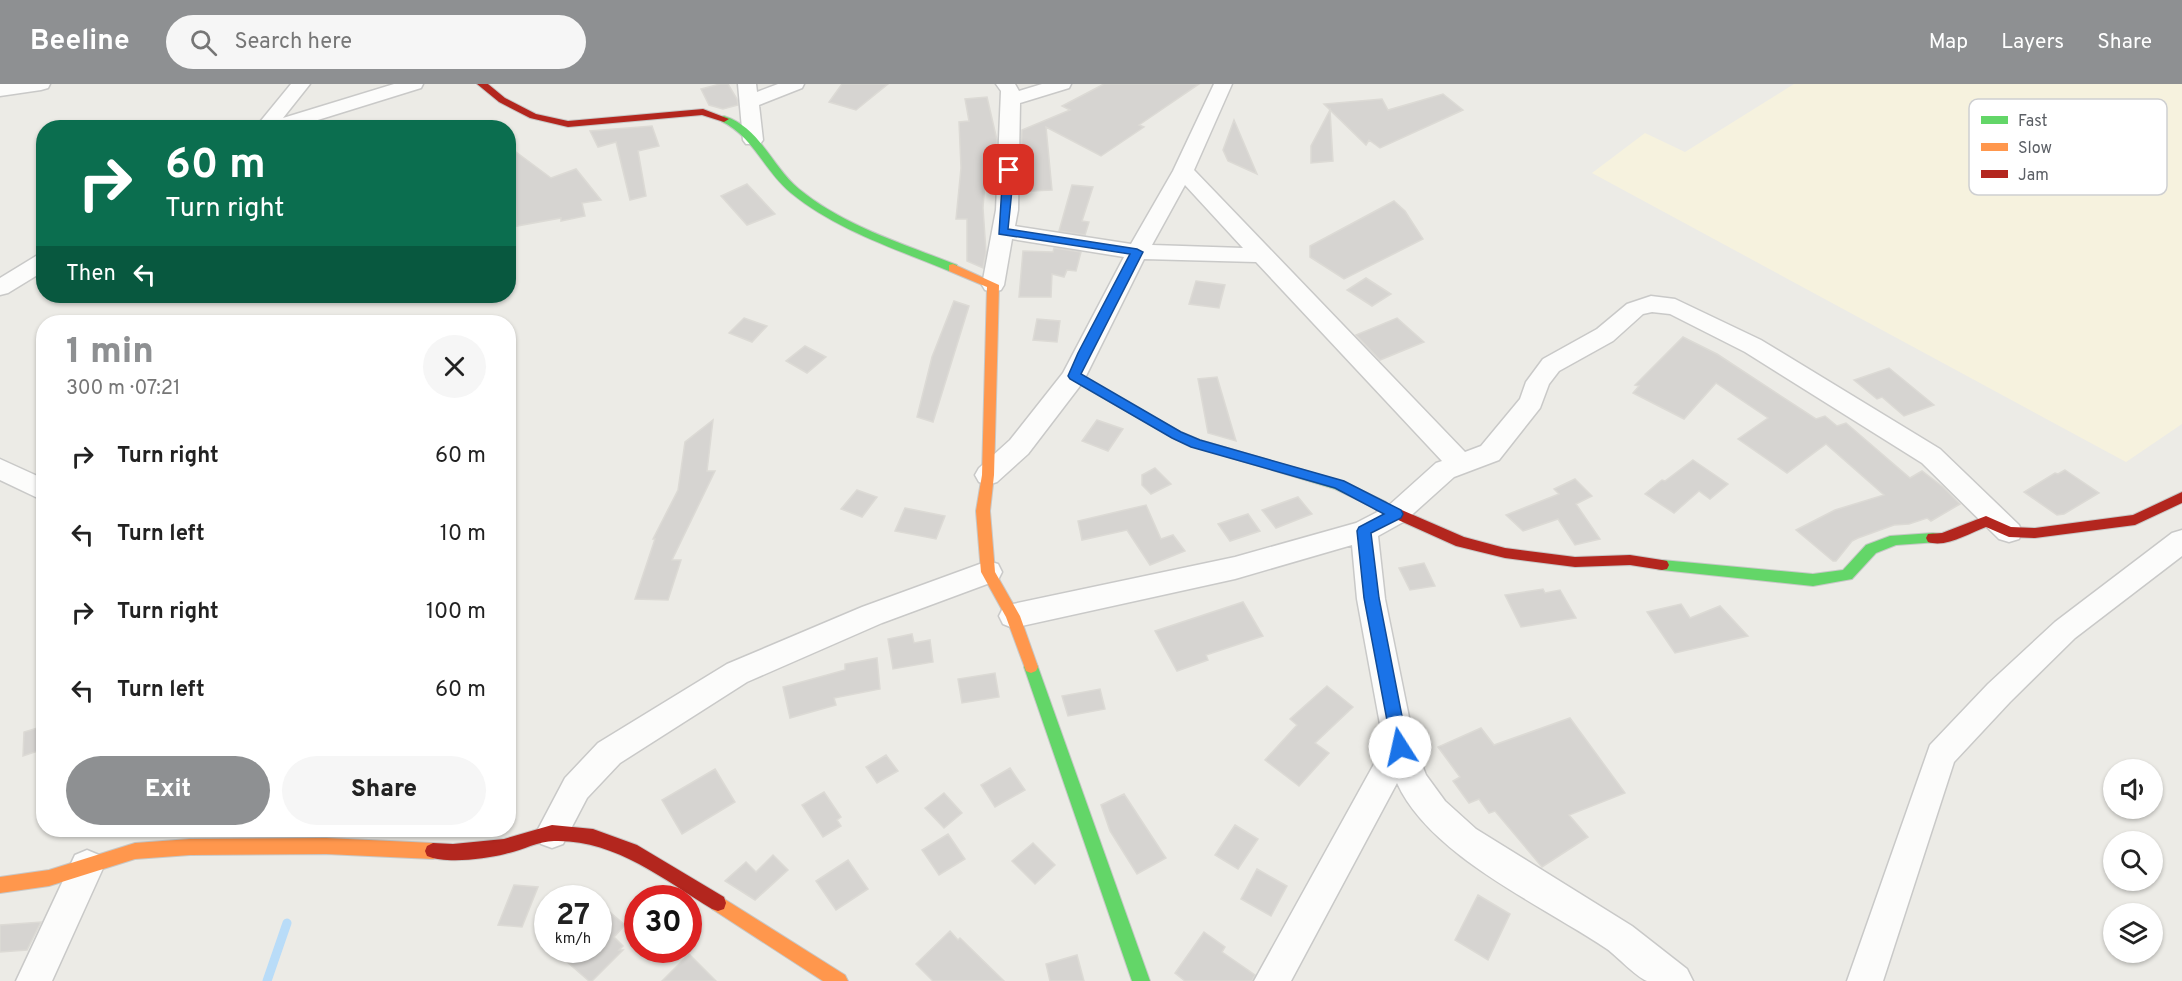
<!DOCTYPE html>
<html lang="en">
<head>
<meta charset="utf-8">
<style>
	:root { --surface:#fff; --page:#f6f6f6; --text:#222; --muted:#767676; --accent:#8e9092 }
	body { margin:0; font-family:Overpass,sans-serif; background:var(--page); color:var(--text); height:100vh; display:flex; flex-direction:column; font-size:22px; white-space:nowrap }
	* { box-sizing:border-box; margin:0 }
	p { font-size:20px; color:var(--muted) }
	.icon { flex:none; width:33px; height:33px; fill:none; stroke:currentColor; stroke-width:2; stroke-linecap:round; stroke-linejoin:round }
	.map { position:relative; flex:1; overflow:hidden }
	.side { position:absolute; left:36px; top:231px; width:480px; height:522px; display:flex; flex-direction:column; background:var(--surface); border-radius:24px; box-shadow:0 2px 4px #0004 }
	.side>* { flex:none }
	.guide { position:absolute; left:36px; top:36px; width:480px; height:183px; border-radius:24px; box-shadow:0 2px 4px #0004; background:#0b6e4f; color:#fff; overflow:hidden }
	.controls { position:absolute; left:2103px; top:675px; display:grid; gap:12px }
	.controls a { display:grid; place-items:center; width:60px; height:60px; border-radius:50%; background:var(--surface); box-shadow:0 2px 4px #0004; font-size:30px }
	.speed { position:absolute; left:534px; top:801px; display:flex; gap:12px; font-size:30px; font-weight:700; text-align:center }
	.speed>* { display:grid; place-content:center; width:78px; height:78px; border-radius:50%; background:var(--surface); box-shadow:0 2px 4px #0004; line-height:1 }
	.speed small { font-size:15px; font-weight:400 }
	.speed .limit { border:9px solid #d22; background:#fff; color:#111 }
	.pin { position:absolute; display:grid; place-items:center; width:51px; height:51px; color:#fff; margin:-26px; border-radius:12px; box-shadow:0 3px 9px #0006 }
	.me { position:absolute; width:66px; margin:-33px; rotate:350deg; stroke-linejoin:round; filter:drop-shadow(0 0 4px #0008) }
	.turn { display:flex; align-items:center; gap:21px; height:126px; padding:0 30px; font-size:27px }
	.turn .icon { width:78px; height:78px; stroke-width:2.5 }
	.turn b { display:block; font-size:42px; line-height:51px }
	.then { display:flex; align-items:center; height:57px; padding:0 30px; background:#0003; gap:12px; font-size:22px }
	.round { display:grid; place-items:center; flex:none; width:63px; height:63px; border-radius:32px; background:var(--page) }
	.overview { display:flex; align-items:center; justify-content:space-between; height:102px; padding:0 30px }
	h1 { font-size:36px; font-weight:800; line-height:45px; color:var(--accent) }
	.button { display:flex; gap:12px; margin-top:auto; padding:12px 30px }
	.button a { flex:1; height:69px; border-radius:36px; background:var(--accent); color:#fff; font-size:24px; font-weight:800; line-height:69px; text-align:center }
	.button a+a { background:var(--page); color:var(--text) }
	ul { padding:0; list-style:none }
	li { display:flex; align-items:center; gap:18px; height:78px; padding:0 30px }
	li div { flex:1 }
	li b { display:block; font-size:22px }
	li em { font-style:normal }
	header { display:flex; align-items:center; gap:36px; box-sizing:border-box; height:84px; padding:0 30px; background:var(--accent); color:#fff }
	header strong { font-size:28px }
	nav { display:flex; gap:33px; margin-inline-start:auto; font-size:21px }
	.search { width:420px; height:54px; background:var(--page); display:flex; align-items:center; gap:15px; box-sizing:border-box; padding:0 21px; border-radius:33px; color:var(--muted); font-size:22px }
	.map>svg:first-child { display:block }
	.commercial { fill:#f6f2de }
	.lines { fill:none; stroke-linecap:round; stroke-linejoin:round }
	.stream { stroke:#b9dcf8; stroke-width:9 }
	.building { fill:#d6d4d1; stroke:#dcdad5; stroke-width:1.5 }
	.street-casing { stroke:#c9c9c8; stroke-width:3 }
	.fast-casing { stroke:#c7c8c7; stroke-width:2 }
	.slow-casing { stroke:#c7c8c7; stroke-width:2 }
	.jam-casing { stroke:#c7c8c7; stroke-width:2 }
	.street { fill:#fcfcfb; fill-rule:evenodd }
	.fast { fill:#63d668; fill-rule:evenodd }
	.slow { fill:#ff974d; fill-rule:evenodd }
	.jam { fill:#b3261e; fill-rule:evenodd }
	.route { fill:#1a73e8; stroke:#114b97; stroke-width:1.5 }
	.key { fill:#fff; stroke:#cecfd1; stroke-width:1.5 }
	.key-label { font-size:16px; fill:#5b5f65 }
</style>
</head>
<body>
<header>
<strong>Beeline</strong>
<div class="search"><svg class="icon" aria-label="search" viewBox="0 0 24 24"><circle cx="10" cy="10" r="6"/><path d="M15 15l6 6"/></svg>Search here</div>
<nav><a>Map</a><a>Layers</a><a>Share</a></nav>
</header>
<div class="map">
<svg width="2182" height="897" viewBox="0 0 2182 897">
	<rect width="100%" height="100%" fill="#ecebe6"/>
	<!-- commercial -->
	<path class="commercial" d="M1794,0h388v340l-56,38 -534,-289 53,-40 40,19z"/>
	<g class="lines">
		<!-- stream -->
		<path class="stream" d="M267,897l20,-58"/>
	</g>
	<!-- building -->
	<path class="building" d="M720,0h8l9,15 1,6 -15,4 -14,-4 -8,-16z
		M842,0h46l-32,26 -27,-8z
		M1104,0h95l-60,41 5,2 -43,29 -55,-29 6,63 -21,1 -3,-36h-7l1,-25 48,-20 -8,-4z
		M1443,10l20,16 -83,38 -11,-8 -3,5 -42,-41 58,-5 6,11z
		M987,13l10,43 -1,13 -9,-1 -4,56 3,44 -3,16 -16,-7v-42h-11l5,-51 -2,-46 10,-1 -4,-22z
		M1330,26l3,51 -22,2v-17z
		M1234,36l23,54 -29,-13 -5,-11z
		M652,42l7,20 -21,5 8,45 -16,4 -14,-58 -18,5 -8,-16z
		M508,62l43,32 25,-9 25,31 -19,3 3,13 -24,5v-3l-44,8 -2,-34 -7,3z
		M747,100l28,30 -28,11 -26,-29z
		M1072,101l21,2 -11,34 7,1 -4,13 -26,-4z
		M1394,117l11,10 18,28 -79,40 -34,-22v-11z
		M1054,164l27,4 -5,19 -9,-1 -3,7 -12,-3 -1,23h-32l4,-46 30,1z
		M1366,194l25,16 -19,12 -25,-16z
		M1196,197l29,4 -6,23 -30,-4z
		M954,217l15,5 -36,116 -16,-5 15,-60z
		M744,234l23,8 -15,16 -23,-9z
		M1397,234l27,24 -44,18 -24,-25z
		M1037,235l23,2 -3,21 -24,-2z
		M1683,253l34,17 99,65 9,-3 12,10 9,-3 64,55 12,-7 21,16 17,17 -29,17 -4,-3 -18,6 -15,1 -36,13 -6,3 -16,20h-3l-37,-31 39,-20 49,-15 -58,-51 -39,29 -49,-34 30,-21 -52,-35 -32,36 -51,-26 6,-7 -4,-1z
		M805,262l21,11 -19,16 -21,-12z
		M1889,284l45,37 -30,11 -22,-19 -5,2 -23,-19z
		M1217,293l19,64 -28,-8 -10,-54z
		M713,336l-6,51h8l-43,89h9l-13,40 -33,-1 20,-60h-2l25,-49 7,-48z
		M1097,336l26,9 -15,22 -26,-10z
		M1693,376l35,24 -18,15 -11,-8 -25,22 -29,-19 17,-14 3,1z
		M1155,384l16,16 -20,10 -9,-9v-10z
		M2065,386l34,23 -35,21 -7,1 -33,-23 31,-19 3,1z
		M1575,395l17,17 -16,8 24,35 -25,6 -17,-26 -35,12 -17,-16 53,-21 -5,-5z
		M857,406l20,7 -15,20 -21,-8z
		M1298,413l14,17 -36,14 -14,-18z
		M1146,421l15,34 12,-4 12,16 -35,14 -23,-35 -45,10 -4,-19z
		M905,424l40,8 -9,23 -41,-8z
		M1248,430l12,17 -30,10 -12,-17z
		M1424,479l11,23 -25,4 -11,-22z
		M1543,505l2,4 15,-3 16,28 -55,9 -16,-32z
		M1243,518l20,34 -57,19 2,5 -31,11 -22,-40z
		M1681,520l9,14 30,-12 28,30 -73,17 -28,-41z
		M912,550l2,9 16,-3 3,22 -40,7 -5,-30z
		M877,574l3,31 -46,9 2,7 -46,13 -7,-31 62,-17v-6z
		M995,589l4,24 -37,6 -4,-24z
		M1327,602l26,21 -38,36 14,10 -30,33 -34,-26 32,-35 -7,-6z
		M1100,605l5,20 -37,7 -6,-20z
		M1570,634l55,75 -56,22 19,22 -46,30 -47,-56 -6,2 -10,-14 -10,4 -16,-22 7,-4 -22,-30 43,-19 13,17z
		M44,642v23l-21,7 1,-24z
		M886,671l12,16 -21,12 -11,-16z
		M1010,684l15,22 -30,17 -14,-22z
		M715,685l20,33 -53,32 -20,-34z
		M824,708l17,25 -4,3 4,6 -18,11 -21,-32z
		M944,709l18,20 -18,15 -19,-20z
		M1124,710l42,64 -29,16 -27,-43 -9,-26z
		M1235,741l23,14 -20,30 -23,-14z
		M948,750l17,25 -26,16 -17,-25z
		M1033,759l22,22 -20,19 -23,-23z
		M773,771l15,15 -33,30 -30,-19 21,-19 10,10z
		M848,776l20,29 -32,21 -20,-29z
		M1257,785l30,17 -16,30 -30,-17z
		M514,801l24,2 -16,40 -24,-2z
		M1478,811l32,19 -22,46 -33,-20z
		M598,818l27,23 -11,12 9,9 -4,4h4l-31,31h-3l-23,-20 12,-11h20z
		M41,838l-14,28 -27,2v-27z
		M950,847l8,9 2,-2 44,43h-71l-17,-17z
		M1204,848l21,15 -3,5 33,23 -3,6h-67l-10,-8z
		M689,870l27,27h-54z
		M1077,871l7,26h-34l-4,-17z"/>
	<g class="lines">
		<defs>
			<path id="street" d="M0,0h50l-2,4 -7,2 -41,6z
				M291,0h19l-27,34 111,-34h29l-2,4 -129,40h-37z
				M738,0h18l1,8 21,-8h26l-2,4 -43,17 4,35 -3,4h-14l-3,-4z
				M996,0h19l4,7 23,-7h29l-2,4 -49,15 -2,107 -3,16 116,18 42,-73 41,-87h18l-38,86 271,282 16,-6 39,-47 6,-17 17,-23 54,-30 30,-25 24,-8 24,3 86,41 179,109 79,76 3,7 -3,7 -10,3 -10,-3 -77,-76 -177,-111 -75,-38 -18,-2 -9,2 -30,27 -54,30 -10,13 -9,24 -41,52 -45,17 -49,44 -27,15 7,63 30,148 11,28 19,26 31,28 156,97 55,43 6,12c-11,0 -37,0 -46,0 -12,-5 -29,-24 -40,-32 -65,-44 -177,-93 -210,-166l-106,198h-37l130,-235 -27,-147 -5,-54 -117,34 -222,49 -10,-4 -4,-8 4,-8 10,-4 222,-47 121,-34 31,-16 49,-44 6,-2 -186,-199 -112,-3 -61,123 -55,72 -31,28 -9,3 -9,-3 -4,-7 4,-7 31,-28 53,-67 61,-116 -112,-18 -8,46 -3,5 -8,2 -8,-2 -3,-5 14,-75 5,-119zM1185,101l58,63 -91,-3z
				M44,170v17l-36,22 -8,2v-17l36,-22z
				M0,375l44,20v22l-44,-21z
				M2182,446v26l-107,82 -65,64 -56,60 -71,219h-36l83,-236 58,-61 67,-62 117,-89z
				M988,477l10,3 4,8 -4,8 -116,43 -135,59 -127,81 -33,35 -24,46 -11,4 -11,-4 -5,-11 29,-55 33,-35 129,-79 135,-57z
				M87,766l12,5 5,11 -52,115h-36l59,-126z"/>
			<path id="fast" d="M724,32c36,11 48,51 75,73 45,37 105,55 158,76v6h-8c-53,-22 -113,-41 -158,-78 -27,-22 -37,-56 -70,-72v-4z
				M1074,288l107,60 19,8 144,42 42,20 2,4 -7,5 -46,-22 -143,-43 -19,-8 -103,-59 -2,-3z
				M1933,449l5,1 2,4 -2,4 -42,3 -20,8 -24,26 -39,7 -151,-16 -5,-1 -2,-4 2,-4 5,-1 151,14 30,-4 23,-25 24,-9z
				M1031,577l5,2 2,4 112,314h-18l-108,-314 2,-4z"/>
			<path id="slow" d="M953,180l46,21 -5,190 -4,36 5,61 25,44 18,51 -2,4 -5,2 -5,-2 -20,-54 -25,-45 -5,-61 6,-36 5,-188 -38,-16v-6z
				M326,754l107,5 6,3 2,5 -2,5 -6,3 -107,-5 -136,1 -55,4 -86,27 -49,7v-16l49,-7 86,-27 55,-4z
				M718,811l127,80 3,6h-25l-111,-72 -2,-6 2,-6z"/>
			<path id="jam" d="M477,0h11l17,14 31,16 32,7 135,-12 26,10 -5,3 -22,-7 -134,12 -38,-9 -31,-16z
				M2182,408v11l-47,22 -100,13 -26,-1 -23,-10c-17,6 -39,21 -58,15l-2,-4 2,-4 14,-1 44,-17 25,11 24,1 98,-13z
				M1381,417l83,36 41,11 70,9 55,-2 32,5 5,1 2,4 -2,4 -5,1 -32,-5 -55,2 -70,-9 -49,-12 -80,-36 -2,-4 2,-4z
				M552,741l41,4 44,16 87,52 2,6 -2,6 -6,2 -6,-2c-49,-30 -98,-70 -158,-68 -16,0 -33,10 -49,13 -20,5 -59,10 -78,2l-2,-5 2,-5 6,-3 20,1 51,-5z"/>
		</defs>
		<!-- street casing -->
		<use href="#street" class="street-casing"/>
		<!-- fast casing -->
		<use href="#fast" class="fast-casing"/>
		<!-- slow casing -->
		<use href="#slow" class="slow-casing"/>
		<!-- jam casing -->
		<use href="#jam" class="jam-casing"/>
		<!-- street -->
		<use href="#street" class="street"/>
		<!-- fast -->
		<use href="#fast" class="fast"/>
		<!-- slow -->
		<use href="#slow" class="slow"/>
		<!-- jam -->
		<use href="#jam" class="jam"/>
	</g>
	<!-- route -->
	<path class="route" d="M1009,83l5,3 -6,59 129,20 6,3 -62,122 100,58 19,8 144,41 57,29 2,4 -2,4 -30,15 8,65 29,149 -3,4 -5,2 -6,-2 -2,-4 -28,-149 -7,-67 2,-4 25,-13 -49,-26 -144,-41 -19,-9 -102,-59 -2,-3 10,-23 52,-99 -131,-20 4,-64z"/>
	<!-- legend -->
	<rect x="1969" y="15" width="198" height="96" rx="9" class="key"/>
	<rect x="1981" y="32" width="27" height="8" fill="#63d668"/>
	<rect x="1981" y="59" width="27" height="8" fill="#ff974d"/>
	<rect x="1981" y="86" width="27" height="8" fill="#b3261e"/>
	<g class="key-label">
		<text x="2018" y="42">Fast</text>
		<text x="2018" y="69">Slow</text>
		<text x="2018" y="96">Jam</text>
	</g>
</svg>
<div class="controls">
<a><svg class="icon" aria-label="sound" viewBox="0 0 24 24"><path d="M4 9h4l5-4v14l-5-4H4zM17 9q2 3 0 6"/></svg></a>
<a><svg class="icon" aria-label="search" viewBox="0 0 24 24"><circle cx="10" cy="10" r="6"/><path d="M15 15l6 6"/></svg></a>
<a><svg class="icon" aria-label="layers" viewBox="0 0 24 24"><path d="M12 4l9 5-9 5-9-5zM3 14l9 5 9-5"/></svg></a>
</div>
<div class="speed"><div>27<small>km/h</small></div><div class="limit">30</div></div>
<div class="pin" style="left:1009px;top:86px;background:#d93025"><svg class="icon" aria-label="arrive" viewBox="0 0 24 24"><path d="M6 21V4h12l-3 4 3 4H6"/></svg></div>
<svg class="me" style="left:1400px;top:663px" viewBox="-20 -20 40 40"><circle r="19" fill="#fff"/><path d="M0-13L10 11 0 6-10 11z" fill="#1a73e8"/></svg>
<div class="guide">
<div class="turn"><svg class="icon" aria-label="right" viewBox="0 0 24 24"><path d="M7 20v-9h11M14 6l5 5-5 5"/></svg><div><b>60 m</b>Turn right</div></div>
<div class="then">Then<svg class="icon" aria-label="left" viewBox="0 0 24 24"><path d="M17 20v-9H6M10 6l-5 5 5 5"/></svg></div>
</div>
<section class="side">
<div class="overview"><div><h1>1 min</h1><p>300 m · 07:21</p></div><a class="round"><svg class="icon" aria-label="close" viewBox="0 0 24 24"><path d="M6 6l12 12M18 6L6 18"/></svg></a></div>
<ul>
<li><svg class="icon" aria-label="right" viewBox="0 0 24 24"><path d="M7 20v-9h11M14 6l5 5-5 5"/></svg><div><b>Turn right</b></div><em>60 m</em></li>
<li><svg class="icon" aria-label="left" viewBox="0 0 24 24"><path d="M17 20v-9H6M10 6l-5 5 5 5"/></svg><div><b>Turn left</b></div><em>10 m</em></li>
<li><svg class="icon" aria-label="right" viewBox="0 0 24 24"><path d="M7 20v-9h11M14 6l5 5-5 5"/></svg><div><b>Turn right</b></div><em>100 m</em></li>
<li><svg class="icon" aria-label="left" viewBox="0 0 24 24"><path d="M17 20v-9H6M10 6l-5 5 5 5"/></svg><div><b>Turn left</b></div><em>60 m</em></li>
</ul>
<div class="button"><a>Exit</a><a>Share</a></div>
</section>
</div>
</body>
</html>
